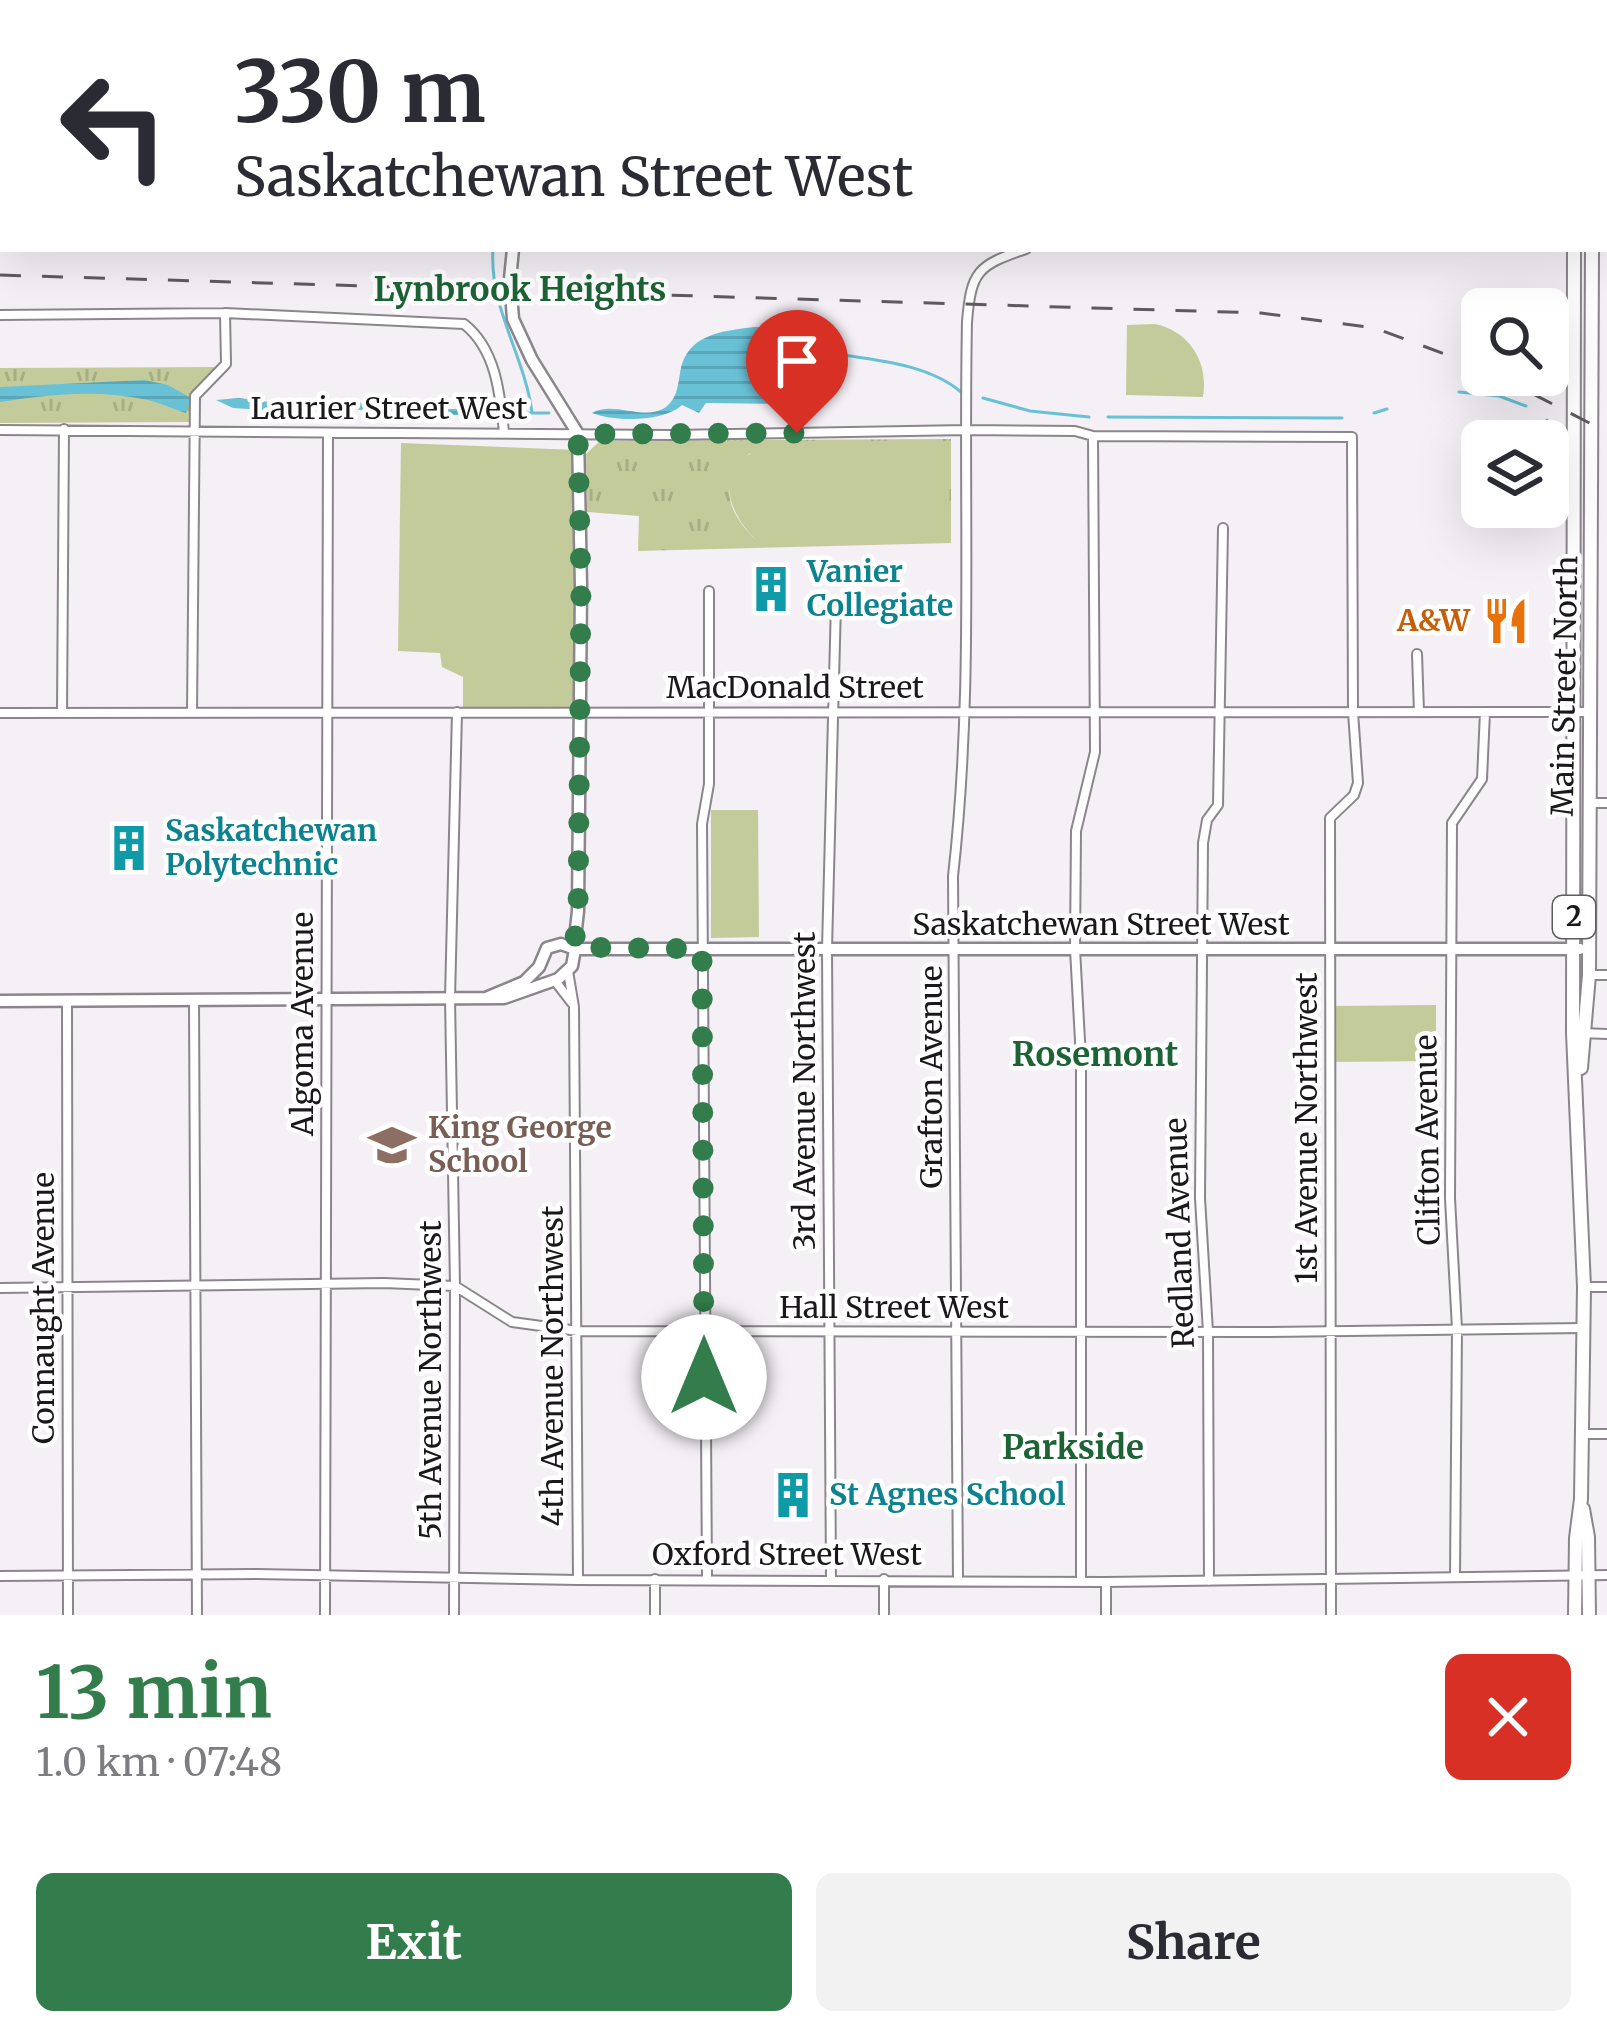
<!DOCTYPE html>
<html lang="en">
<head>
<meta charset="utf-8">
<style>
	:root { --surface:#fff; --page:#f2f2f3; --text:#2b2b33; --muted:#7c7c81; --accent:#327d4b }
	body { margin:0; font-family:Merriweather,serif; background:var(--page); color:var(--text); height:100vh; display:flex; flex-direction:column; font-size:45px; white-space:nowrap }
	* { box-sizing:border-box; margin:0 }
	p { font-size:39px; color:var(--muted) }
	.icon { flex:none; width:66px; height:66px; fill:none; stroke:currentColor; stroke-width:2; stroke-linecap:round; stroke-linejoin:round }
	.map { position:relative; height:1615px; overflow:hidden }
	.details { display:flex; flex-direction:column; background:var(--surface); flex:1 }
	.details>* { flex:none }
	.guide { position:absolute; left:0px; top:0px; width:1608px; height:252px; box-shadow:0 12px 48px #0002; background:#fff; color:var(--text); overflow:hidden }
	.buttons { position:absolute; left:1461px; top:288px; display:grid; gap:24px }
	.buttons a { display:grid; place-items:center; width:108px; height:108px; border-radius:18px; background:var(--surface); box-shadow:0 12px 48px #0002; font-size:60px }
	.pin { position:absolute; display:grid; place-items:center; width:102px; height:102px; color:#fff; margin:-123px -51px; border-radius:50% 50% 50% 0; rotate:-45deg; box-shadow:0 0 12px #0007 }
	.pin .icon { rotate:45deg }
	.me { position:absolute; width:132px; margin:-66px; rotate:0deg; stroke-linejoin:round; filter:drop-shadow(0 0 9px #0008) }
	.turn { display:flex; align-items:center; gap:42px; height:252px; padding:0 36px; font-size:54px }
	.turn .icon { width:156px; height:156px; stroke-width:2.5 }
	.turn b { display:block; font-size:84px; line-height:102px }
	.round { display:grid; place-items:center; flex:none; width:126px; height:126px; border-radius:18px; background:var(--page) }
	.overview { display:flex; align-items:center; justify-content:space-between; height:204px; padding:0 36px }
	h1 { font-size:72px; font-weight:700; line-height:90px; color:var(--accent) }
	.primary-button { display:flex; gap:24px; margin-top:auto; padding:24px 36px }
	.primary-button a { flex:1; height:138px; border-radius:18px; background:var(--accent); color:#fff; font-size:48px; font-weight:700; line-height:138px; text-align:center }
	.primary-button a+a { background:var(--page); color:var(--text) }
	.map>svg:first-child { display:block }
	.grass { fill:url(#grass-tufts); fill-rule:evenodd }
	.park { fill:#c4cb9a }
	.water { fill:url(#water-rules) }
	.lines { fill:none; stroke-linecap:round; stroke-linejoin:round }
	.stream { stroke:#69c1d6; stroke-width:3 }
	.street-casing { stroke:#8b868c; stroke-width:12 }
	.secondary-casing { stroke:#8b868c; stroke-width:15 }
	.primary-casing { stroke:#8b868c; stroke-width:16 }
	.street { stroke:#fff; stroke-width:8 }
	.secondary { stroke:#fff; stroke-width:10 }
	.primary { stroke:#fff; stroke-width:12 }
	.rail { stroke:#5e5b5f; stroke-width:3; stroke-dasharray:21 21; stroke-linecap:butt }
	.route { stroke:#327d4b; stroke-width:21; stroke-dasharray:0 37.8 }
	.labels { text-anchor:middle; stroke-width:9; stroke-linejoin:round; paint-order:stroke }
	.shield { fill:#fff; stroke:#5f5d5f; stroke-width:3 }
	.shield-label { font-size:27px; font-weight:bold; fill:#1a181a }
	.street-label { font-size:30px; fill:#1a181a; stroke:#fff }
	.culture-label { font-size:30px; font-weight:bold; fill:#0d838f; stroke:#fff; text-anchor:start }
	.food-label { font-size:30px; font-weight:bold; fill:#c56008; stroke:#fff; text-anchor:end }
	.education-label { font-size:30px; font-weight:bold; fill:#785e54; stroke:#fff; text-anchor:start }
	.neighbourhood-label { font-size:33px; font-weight:bold; fill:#1d6336; stroke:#fff }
</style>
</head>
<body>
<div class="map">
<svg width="1607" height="1615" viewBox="0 0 1607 1615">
	<defs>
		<pattern id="grass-tufts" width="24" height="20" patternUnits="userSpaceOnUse" patternTransform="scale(3)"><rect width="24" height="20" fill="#c4cb9a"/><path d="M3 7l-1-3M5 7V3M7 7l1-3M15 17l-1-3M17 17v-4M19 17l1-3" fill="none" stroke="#a8ae84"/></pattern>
		<pattern id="water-rules" width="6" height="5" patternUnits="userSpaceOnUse" patternTransform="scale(3)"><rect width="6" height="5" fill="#69c1d6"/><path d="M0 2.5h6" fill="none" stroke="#5aa5b7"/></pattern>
	</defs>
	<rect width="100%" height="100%" fill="#f5eff6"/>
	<!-- grass -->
	<path class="grass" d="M227,367l-28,30 -7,25 -192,1v-55z
		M951,439v104l-313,8 1,-35 -52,-4 -1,-58 14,-13zM750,453l5,86c-28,-27 -38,-58 -5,-86z"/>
	<!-- park -->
	<path class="park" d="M1155,324c34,7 54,38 48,73l-77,-2 1,-70z
		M401,443l175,7 -1,259h-112v-32l-21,-10 -2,-14 -42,-2z
		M782,447l129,1 16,7 19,22c5,29 -9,46 -32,62h-159c-39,-39 -37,-90 27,-92z
		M711,810h47l1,127 -48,1z
		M1436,1005v56l-103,1v-56z"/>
	<!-- water -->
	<path class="water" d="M754,327l35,1 34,8 7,17 -8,35 -9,11 -21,5 -86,-1 -7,10 -17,-8c-18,17 -68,17 -90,8 21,-13 53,9 74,-6 11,-9 12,-21 14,-34 6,-39 42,-42 74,-46z
		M144,380l24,5 23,13 -5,15c-13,-4 -25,-10 -38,-13 -50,-11 -99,-6 -148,2v-15z
		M239,398l45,6 25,-6 124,11h61l4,1v6l-92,-2 -67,-6 -75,2 -31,-2 -17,-8z"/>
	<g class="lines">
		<!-- stream -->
		<path class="stream" d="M468,3v-3
			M493,249c-4,59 32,107 39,164
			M830,353c42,7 97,10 131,39
			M1459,392l40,4 27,10
			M983,398l47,13 59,6
			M518,413h31
			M1374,413l13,-4
			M1108,417l234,1
			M1547,420l13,19"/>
		<defs>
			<path id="street" d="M0,315l225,-2 239,11c32,25 36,70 40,108
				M0,430l670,5 297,-5 108,1 18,5 259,1 1,275 5,71 -4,12 -24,23 1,797
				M1417,654l2,58
				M0,713l1589,-1
				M62,713l2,-284
				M192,713l3,-317 31,-32 -1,-51
				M1589,803h18
				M568,971l6,36 4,573
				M1590,975h17
				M555,981l17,22
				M67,1001l1,614
				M194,1002l3,613
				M1581,1033l26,1
				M1585,1287h22
				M0,1288l384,-5 71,3 57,36 66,9 685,1 320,-4
				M1582,1434h25
				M0,1576l256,-2 322,6 528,2 501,-7
				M1455,1577l2,-248 -7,-131 2,-375 30,-44 3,-67
				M707,1578l-5,-754 7,-40v-193
				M655,1579v36
				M831,1579l-4,-630 9,-346
				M884,1579v36
				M958,1580l-5,-704c21,-184 10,-369 14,-554 4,-51 11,-57 59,-73
				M1081,1580v-521l-6,-110 1,-118 19,-79 -2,-316
				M1209,1581l-1,-249 -8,-134 3,-355 4,-23 11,-15 5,-277
				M1106,1582v33
				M325,1615l3,-1182
				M454,1615l1,-329 -5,-288 7,-286"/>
			<path id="secondary" d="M575,0v3
				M513,249l-3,30 3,40 19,41 46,74 3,153 -3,324 -4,36
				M575,949h1005
				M0,1001l504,-3 54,-19 14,-13 3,-17 -14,-5 -14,4 -8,19 -15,15 -36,15"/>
			<path id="primary" d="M1567,0v3
				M1595,3v-3
				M1574,249l-1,784 11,254 -3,212 -5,39 -1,77
				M1581,1068l8,-93 3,-726
				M1583,1509l5,28 1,78"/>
		</defs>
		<!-- street casing -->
		<use href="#street" class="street-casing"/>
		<!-- secondary casing -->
		<use href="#secondary" class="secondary-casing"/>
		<!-- primary casing -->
		<use href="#primary" class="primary-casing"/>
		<!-- street -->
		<use href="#street" class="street"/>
		<!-- secondary -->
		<use href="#secondary" class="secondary"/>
		<!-- primary -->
		<use href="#primary" class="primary"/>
		<!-- rail -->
		<path class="rail" d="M0,275l1261,38 114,15 107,40
			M1496,375l111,57"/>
	</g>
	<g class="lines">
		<!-- route -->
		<path class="route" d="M704,1377l-2,-428 -128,-2 4,-36 3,-324 -3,-153 219,-1"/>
	</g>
	<!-- icons -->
	<defs>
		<symbol id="building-bare" viewBox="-9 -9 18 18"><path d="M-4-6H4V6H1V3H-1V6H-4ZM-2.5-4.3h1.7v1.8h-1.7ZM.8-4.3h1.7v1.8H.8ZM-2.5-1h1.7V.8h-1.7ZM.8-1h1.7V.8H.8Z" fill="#0f9aa8" stroke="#fff" stroke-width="2.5" paint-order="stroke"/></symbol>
		<symbol id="restaurant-bare" viewBox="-9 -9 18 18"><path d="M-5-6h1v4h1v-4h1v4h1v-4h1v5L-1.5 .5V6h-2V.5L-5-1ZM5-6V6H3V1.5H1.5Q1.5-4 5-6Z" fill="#e8710a" stroke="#fff" stroke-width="2.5" paint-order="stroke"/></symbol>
		<symbol id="school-bare" viewBox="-9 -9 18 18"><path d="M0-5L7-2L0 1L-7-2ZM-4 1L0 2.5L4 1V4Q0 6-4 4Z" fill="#8d6e63" stroke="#fff" stroke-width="2.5" paint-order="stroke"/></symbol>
	</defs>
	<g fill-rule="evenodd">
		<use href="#building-bare" x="738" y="556" width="66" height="66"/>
		<use href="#restaurant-bare" x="1473" y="588" width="66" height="66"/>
		<use href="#building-bare" x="96" y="815" width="66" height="66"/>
		<use href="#school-bare" x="359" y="1112" width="66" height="66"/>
		<use href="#building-bare" x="760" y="1462" width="66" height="66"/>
	</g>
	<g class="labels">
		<!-- shield labels -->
		<rect class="shield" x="1553" y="896" width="42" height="42" rx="9"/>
		<g class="shield-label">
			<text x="1574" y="926">2</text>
		</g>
		<!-- street labels -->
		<g class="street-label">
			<text x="389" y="419">Laurier Street West</text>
			<text transform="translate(1565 686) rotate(-89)" y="10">Main Street North</text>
			<text x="795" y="698">MacDonald Street</text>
			<text x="1101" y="935">Saskatchewan Street West</text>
			<text transform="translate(303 1024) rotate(-90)" y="10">Algoma Avenue</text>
			<text transform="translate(932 1077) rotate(-90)" y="10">Grafton Avenue</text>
			<text transform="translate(805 1091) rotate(-90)" y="10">3rd Avenue Northwest</text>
			<text transform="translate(1307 1128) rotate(-90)" y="10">1st Avenue Northwest</text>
			<text transform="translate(1428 1140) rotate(-91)" y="10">Clifton Avenue</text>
			<text transform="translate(1180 1233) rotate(-92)" y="10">Redland Avenue</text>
			<text transform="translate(44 1308) rotate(-90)" y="10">Connaught Avenue</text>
			<text x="894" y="1318">Hall Street West</text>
			<text transform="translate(553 1366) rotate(-90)" y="10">4th Avenue Northwest</text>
			<text transform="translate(431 1380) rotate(-90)" y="10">5th Avenue Northwest</text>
			<text x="787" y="1565">Oxford Street West</text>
		</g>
		<!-- culture labels -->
		<g class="culture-label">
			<text x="807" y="582">Vanier<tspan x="807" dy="34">Collegiate</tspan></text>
			<text x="165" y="841">Saskatchewan<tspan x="165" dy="34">Polytechnic</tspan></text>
			<text x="829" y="1505">St Agnes School</text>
		</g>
		<!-- food labels -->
		<g class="food-label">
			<text x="1470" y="631">A&amp;W</text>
		</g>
		<!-- education labels -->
		<g class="education-label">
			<text x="428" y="1138">King George<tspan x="428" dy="34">School</tspan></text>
		</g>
		<!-- neighbourhood labels -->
		<g class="neighbourhood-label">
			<text x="520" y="301">Lynbrook Heights</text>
			<text x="1095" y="1066">Rosemont</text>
			<text x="1073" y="1459">Parkside</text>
		</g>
	</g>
</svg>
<div class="buttons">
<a><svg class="icon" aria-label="search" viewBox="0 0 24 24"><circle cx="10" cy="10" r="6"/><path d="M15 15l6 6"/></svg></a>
<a><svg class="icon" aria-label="layers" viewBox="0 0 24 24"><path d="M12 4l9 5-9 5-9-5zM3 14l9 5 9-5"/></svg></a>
</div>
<div class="pin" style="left:797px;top:433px;background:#d93025"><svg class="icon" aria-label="arrive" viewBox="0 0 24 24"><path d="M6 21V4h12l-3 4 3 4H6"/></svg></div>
<svg class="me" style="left:704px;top:1377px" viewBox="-20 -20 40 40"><circle r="19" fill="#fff"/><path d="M0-13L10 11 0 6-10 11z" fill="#327d4b"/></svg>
<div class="guide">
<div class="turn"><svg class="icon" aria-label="left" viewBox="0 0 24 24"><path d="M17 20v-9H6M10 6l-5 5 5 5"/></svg><div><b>330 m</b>Saskatchewan Street West</div></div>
</div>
</div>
<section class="details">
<div class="overview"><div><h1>13 min</h1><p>1.0 km · 07:48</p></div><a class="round" style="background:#d93025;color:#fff"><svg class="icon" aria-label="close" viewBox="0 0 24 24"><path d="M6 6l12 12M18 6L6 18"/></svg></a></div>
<div class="primary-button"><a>Exit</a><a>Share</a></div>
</section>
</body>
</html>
